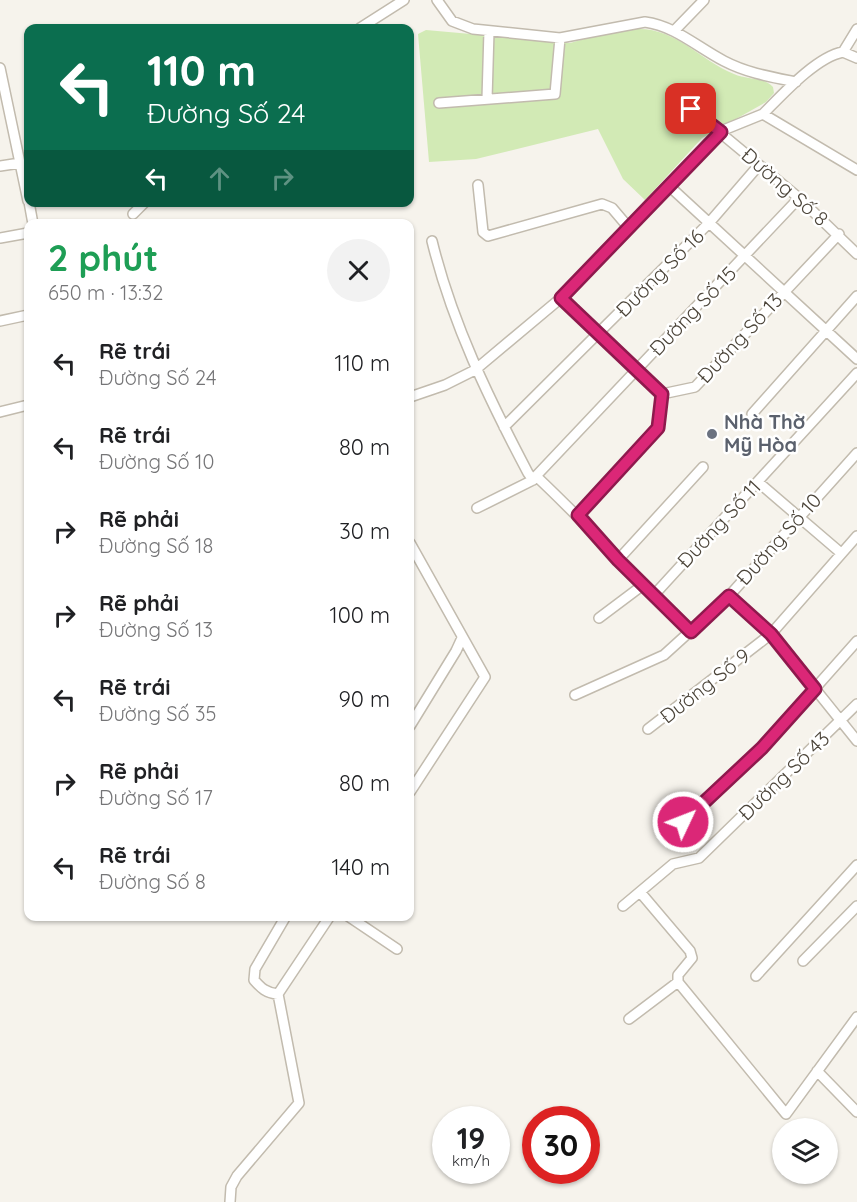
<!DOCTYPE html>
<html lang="vi">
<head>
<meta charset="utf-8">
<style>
	:root { --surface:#fff; --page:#f2f2f2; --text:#202124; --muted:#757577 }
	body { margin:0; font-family:Quicksand,sans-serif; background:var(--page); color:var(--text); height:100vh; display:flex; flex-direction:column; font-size:22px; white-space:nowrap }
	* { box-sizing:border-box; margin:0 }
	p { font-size:20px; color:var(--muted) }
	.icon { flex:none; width:33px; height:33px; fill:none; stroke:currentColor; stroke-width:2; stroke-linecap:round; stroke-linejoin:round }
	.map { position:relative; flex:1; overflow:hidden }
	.drawer { position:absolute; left:24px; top:219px; width:390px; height:702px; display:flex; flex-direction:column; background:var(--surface); border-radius:12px; box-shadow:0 2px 4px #0004 }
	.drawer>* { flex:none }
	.guide { position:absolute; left:24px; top:24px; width:390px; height:183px; border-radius:12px; box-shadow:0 2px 4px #0004; background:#0b6e4f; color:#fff; overflow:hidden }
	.fabs { position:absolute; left:772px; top:1118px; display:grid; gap:12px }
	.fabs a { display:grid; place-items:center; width:66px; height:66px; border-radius:50%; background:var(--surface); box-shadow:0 2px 4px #0004; font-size:30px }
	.speed { position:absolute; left:432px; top:1106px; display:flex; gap:12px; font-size:30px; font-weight:700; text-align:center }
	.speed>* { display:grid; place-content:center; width:78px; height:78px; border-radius:50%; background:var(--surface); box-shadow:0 2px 4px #0004; line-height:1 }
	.speed small { font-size:15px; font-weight:400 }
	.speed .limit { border:9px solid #d22; background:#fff; color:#111 }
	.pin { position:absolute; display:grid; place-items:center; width:51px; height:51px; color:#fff; margin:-26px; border-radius:12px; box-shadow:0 3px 9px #0006 }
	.me { position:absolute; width:66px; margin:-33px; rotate:47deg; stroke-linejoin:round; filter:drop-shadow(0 0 4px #0008) }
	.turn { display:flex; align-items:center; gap:21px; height:126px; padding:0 24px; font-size:27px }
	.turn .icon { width:78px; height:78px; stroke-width:2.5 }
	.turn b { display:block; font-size:42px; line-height:51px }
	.lanes { display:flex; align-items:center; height:57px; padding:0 24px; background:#0003; justify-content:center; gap:30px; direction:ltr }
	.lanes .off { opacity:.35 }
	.round { display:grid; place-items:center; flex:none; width:63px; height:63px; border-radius:32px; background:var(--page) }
	.head { display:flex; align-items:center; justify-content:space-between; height:102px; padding:0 24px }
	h1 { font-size:36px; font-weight:700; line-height:45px; color:#1e9e55 }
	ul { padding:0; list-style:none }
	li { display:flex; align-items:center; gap:18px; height:84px; padding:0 24px }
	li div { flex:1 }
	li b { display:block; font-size:22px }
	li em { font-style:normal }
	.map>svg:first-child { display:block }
	.green { fill:#d2eab5 }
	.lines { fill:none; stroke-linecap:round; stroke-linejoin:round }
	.minor-casing { stroke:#c2bbae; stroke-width:12 }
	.minor { stroke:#fff; stroke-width:9 }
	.route-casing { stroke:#8e194d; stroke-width:15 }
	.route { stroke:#db2777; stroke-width:10 }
	.worship-dot { fill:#6b7280; stroke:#fff; stroke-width:2 }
	.labels { text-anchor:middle; stroke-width:5; stroke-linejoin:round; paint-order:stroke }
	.street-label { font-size:20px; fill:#4b4439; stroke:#fff }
	.worship-label { font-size:20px; font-weight:bold; fill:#5b616d; stroke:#fff; text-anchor:start }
</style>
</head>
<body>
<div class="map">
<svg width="857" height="1202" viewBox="0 0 857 1202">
	<rect width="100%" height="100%" fill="#f6f3ec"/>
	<!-- green -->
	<path class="green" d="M637,29c39,-1 63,31 97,45 13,6 30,3 39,13l1,6 -8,9 -64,36 -57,62 -22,-21 -25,-50 -122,30 -47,3 -11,-128 8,-4 144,13 32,-9z"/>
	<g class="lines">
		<defs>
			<path id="minor" d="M437,0l15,21 21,8 87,9 85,-16c30,4 52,25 79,39 23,12 47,16 72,21
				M360,28l44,-28
				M674,31l30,-31
				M843,52l14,-23
				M0,68l28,133
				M487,99l2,-68
				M682,101l117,97 58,56
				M439,103l116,-9 5,-56
				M763,114c19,-19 53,-57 80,-62l14,6
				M0,166l20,-3
				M478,185l5,47 5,4 114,-32 10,4 17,20
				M668,185l189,174
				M29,202l4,22
				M133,214l12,-12
				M0,238l28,-5
				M432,241c20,82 57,158 96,232l5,7 3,-4c53,50 103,104 155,156
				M561,298l101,96
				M0,321l28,-6
				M410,397l35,-12 30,-15 86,-72 160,-167 42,-17 94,56
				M0,412l28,-7
				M752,414l105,-118
				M504,427l205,-204 50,-58
				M536,476l263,-278
				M758,482l83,71
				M477,508l56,-28
				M578,515l80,-88 4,-33 33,-7 144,-153
				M410,543l75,134 -75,115
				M618,560l85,-93
				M654,595l203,-222
				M729,596l42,38 86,107
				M599,618l44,-33
				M575,695l89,-40 65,-59 128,-143
				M410,726l46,-75 6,-13
				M648,729l123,-95 86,-98
				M683,822l79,-74 95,-107
				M623,906l50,-42 26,-6 158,-154
				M286,916l-31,53 -1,11c7,8 12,13 24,14l52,-78
				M348,916l49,33
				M803,961l54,-55
				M756,976l101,-111
				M678,982l108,132 71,-97
				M629,1019l49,-37v-7l14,-17 -2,-7 -50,-59
				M817,1071l40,41
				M230,1202l1,-15 6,-11 62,-73 -21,-109"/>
		</defs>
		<!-- minor casing -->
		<use href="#minor" class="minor-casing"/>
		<!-- minor -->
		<use href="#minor" class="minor"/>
	</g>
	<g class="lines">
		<defs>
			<path id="route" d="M683,822l79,-74 53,-59 -44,-55 -42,-38 -38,36 -73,-72 -40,-45 80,-87 4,-34 -101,-96 160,-166 -30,-23"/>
		</defs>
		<!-- route casing -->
		<use href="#route" class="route-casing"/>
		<!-- route -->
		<use href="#route" class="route"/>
	</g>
	<!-- markers -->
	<circle class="worship-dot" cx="712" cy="434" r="6"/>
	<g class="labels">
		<!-- street labels -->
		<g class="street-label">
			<text transform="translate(785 187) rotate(41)" y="7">Đường Số 8</text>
			<text transform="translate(660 273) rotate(-45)" y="7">Đường Số 16</text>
			<text transform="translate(693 311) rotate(-46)" y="7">Đường Số 15</text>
			<text transform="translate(740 338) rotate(-47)" y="7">Đường Số 13</text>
			<text transform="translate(719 524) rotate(-47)" y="7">Đường Số 11</text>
			<text transform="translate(779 539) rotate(-48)" y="7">Đường Số 10</text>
			<text transform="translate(705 686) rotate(-38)" y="7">Đường Số 9</text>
			<text transform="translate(784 776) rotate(-44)" y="7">Đường Số 43</text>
		</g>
		<!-- worship labels -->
		<g class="worship-label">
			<text x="724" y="429">Nhà Thờ<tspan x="724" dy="23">Mỹ Hòa</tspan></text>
		</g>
	</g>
</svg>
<div class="fabs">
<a><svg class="icon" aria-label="layers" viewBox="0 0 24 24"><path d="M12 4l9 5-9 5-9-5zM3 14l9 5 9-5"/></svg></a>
</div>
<div class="speed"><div>19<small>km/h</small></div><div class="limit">30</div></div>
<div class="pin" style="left:691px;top:109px;background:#d93025"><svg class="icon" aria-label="arrive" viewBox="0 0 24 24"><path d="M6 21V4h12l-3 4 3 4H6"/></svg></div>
<svg class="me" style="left:683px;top:822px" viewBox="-20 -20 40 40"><circle r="17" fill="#db2777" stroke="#fff" stroke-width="3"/><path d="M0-11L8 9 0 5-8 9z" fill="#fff"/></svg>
<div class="guide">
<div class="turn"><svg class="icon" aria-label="left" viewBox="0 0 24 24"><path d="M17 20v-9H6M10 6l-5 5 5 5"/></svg><div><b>110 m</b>Đường Số 24</div></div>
<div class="lanes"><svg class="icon" aria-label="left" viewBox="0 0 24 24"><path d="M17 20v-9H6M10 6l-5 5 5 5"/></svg><svg class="icon off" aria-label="ahead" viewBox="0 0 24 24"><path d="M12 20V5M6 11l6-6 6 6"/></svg><svg class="icon off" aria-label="right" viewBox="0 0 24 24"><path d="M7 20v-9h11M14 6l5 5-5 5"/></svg></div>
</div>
<section class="drawer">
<div class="head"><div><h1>2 phút</h1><p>650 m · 13:32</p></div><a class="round"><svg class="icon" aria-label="close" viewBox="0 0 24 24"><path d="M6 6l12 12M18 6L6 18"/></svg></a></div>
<ul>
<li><svg class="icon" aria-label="left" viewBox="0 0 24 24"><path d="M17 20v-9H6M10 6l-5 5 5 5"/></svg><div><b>Rẽ trái</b><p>Đường Số 24</p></div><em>110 m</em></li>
<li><svg class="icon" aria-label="left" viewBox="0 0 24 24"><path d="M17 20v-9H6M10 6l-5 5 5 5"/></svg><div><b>Rẽ trái</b><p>Đường Số 10</p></div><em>80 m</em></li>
<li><svg class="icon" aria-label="right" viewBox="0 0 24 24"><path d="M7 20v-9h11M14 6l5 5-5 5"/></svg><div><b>Rẽ phải</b><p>Đường Số 18</p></div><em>30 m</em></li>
<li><svg class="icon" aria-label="right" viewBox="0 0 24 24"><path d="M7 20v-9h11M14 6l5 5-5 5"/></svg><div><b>Rẽ phải</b><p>Đường Số 13</p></div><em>100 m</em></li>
<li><svg class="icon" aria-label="left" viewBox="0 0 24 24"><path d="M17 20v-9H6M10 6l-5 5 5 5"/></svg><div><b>Rẽ trái</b><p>Đường Số 35</p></div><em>90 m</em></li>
<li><svg class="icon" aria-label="right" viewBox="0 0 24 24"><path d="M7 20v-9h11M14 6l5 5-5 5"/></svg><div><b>Rẽ phải</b><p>Đường Số 17</p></div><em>80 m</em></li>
<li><svg class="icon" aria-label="left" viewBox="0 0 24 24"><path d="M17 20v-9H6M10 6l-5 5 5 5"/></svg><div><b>Rẽ trái</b><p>Đường Số 8</p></div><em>140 m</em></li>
</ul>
</section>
</div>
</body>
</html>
